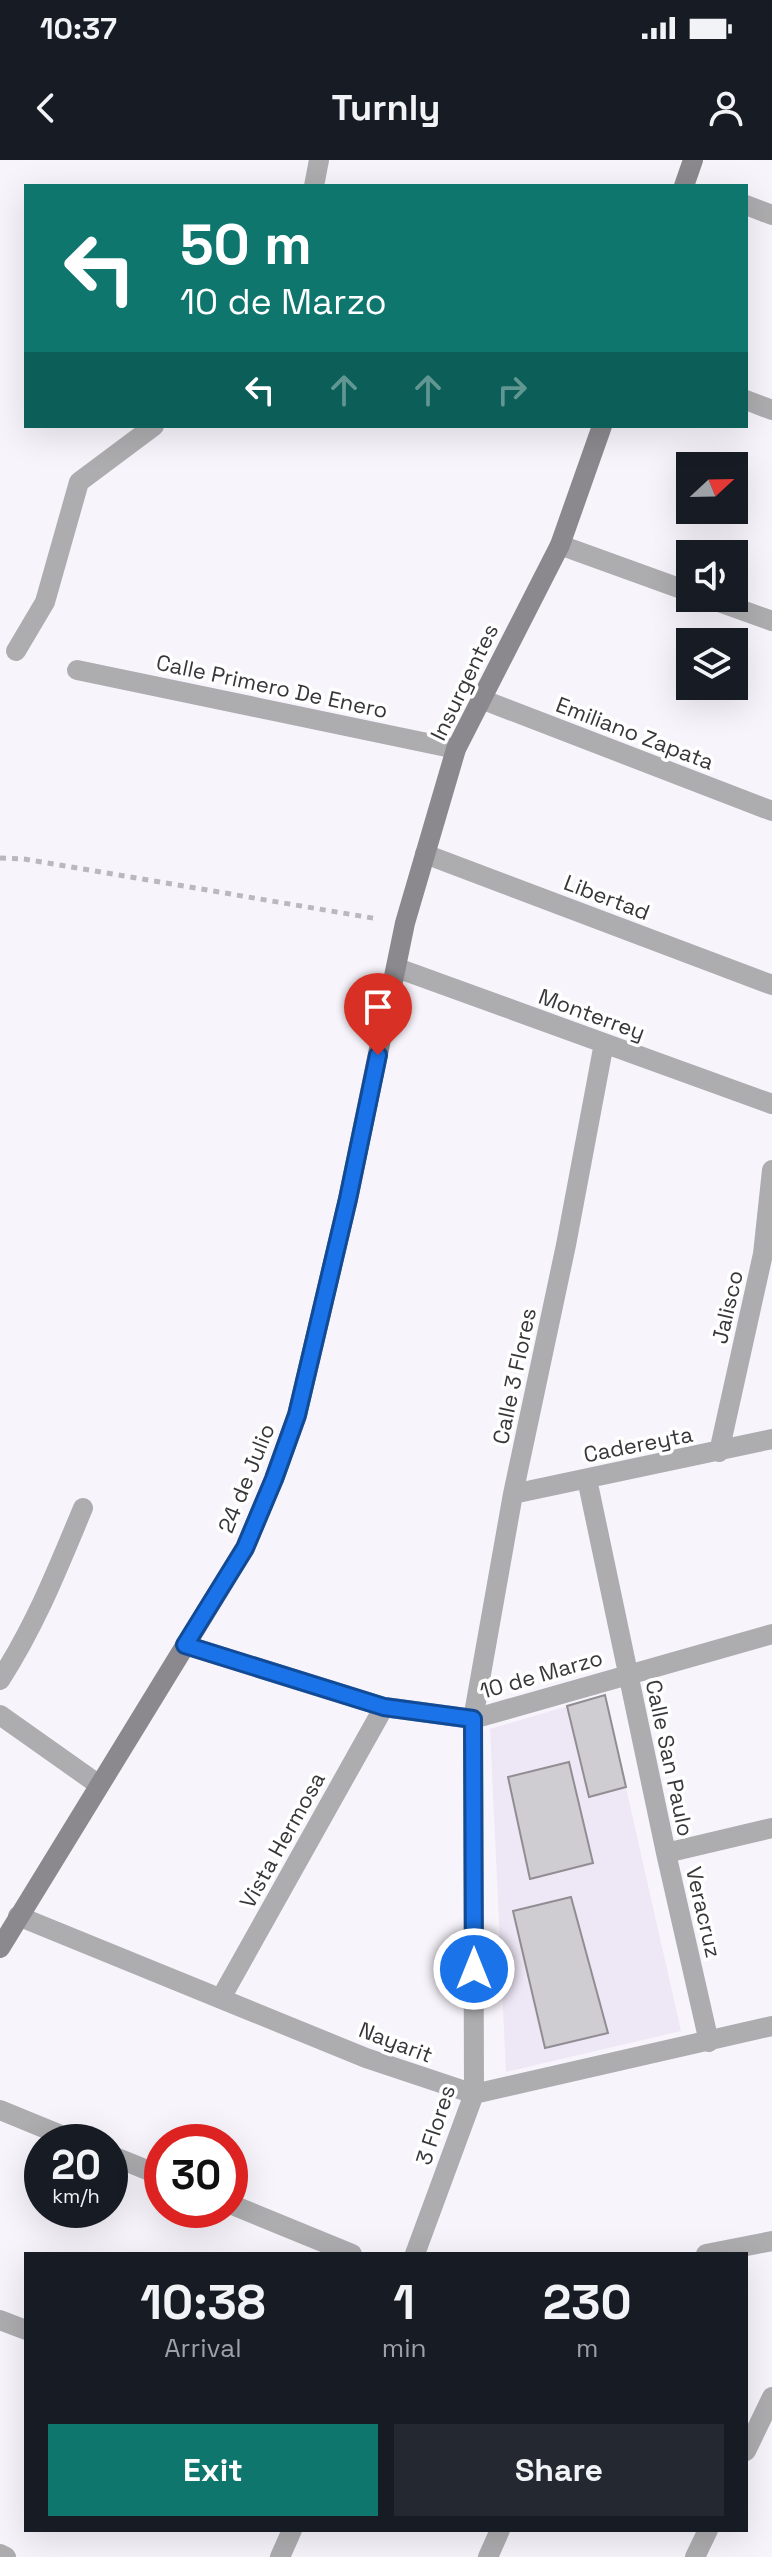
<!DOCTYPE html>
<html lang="en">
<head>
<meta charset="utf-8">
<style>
	:root { --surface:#171b24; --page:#242831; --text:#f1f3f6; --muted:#9ea1a6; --accent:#0f766e }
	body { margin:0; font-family:"Space Grotesk",sans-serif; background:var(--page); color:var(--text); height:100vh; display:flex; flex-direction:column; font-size:30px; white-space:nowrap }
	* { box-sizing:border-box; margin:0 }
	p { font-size:26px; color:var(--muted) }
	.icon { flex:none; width:44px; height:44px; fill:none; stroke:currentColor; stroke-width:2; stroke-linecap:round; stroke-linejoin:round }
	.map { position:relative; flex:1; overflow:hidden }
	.details { position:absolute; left:24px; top:2092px; width:724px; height:280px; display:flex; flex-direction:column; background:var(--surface); border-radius:0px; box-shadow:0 8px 32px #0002 }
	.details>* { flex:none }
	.guide { position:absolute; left:24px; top:24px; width:724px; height:244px; border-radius:0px; box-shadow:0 8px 32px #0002; background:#0f766e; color:#fff; overflow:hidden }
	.needle { width:52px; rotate:68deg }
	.buttons { position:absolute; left:676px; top:292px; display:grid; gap:16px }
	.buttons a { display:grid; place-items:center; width:72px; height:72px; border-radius:0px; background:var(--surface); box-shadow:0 8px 32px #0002; font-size:40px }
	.speed { position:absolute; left:24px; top:1964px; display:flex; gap:16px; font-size:40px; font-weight:700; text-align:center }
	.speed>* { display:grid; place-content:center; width:104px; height:104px; border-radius:50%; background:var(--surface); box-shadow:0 8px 32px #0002; line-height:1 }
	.speed small { font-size:20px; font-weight:400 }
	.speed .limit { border:12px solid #d22; background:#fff; color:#111 }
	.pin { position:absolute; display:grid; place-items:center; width:68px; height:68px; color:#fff; margin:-82px -34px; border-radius:50% 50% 50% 0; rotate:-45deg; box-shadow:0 0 8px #0007 }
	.pin .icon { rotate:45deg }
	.me { position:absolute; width:88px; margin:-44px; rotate:0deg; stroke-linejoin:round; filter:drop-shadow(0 0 6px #0008) }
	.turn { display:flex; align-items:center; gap:28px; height:168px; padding:0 24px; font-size:36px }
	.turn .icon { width:104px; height:104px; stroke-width:2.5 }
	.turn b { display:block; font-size:56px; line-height:68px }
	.lanes { display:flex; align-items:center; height:76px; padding:0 24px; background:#0003; justify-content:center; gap:40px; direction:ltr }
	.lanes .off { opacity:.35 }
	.eta { display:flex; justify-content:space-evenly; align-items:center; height:136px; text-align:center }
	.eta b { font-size:48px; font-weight:600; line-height:56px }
	.action { display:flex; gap:16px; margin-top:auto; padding:16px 24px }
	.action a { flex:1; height:92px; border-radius:0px; background:var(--accent); color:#fff; font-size:32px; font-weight:600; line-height:92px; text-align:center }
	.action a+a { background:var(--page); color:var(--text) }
	.status { display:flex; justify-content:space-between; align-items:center; height:56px; padding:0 40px; background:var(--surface); direction:ltr }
	.status svg { height:22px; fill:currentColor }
	header { display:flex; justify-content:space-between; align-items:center; height:104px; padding:0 24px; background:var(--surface); font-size:36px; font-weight:600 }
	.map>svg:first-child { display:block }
	.built { fill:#eee8f6 }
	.building { fill:#cfccd2; stroke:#908d93; stroke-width:2 }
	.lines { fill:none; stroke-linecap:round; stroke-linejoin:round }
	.path { stroke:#bab8bd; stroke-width:5; stroke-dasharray:6 6; stroke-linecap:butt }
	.street { stroke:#adacaf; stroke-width:20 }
	.secondary { stroke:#8b898d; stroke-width:20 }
	.route-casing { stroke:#114b97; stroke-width:20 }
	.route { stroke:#1a73e8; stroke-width:14 }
	.labels { text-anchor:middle; stroke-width:7; stroke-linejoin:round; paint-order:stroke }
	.street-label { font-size:22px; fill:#373639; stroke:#fff }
</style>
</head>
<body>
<div class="status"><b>10:37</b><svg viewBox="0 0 49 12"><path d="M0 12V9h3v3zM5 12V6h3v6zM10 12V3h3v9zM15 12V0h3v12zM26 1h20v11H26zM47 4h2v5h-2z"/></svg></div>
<header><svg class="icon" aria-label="back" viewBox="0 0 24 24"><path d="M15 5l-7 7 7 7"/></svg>Turnly<svg class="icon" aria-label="person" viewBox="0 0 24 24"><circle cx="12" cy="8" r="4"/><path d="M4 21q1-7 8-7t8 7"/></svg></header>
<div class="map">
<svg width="772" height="2397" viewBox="0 0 772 2397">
	<rect width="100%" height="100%" fill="#f7f4fb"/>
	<!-- built -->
	<path class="built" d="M605,1535l76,336 -175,41 -16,-343z"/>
	<!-- building -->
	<path class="building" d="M605,1535l21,92 -37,10 -22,-91z
		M569,1602l24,101 -63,16 -22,-102z
		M571,1737l37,136 -63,15 -32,-137z"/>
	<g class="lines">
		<!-- path -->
		<path class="path" d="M0,698l24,1 354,60"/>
		<!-- street -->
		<path class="street" d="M314,26l5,-26
			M746,45l26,10
			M746,240l26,10
			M560,385l130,47
			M708,438l64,23
			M16,491l29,-49 34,-120 75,-56
			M77,510l379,79
			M481,539l291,112
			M425,694l347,131
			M397,808l375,136
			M719,1292l44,-198 9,-84
			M587,1319l79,374 43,189
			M513,1334l259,-55
			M185,1485l199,62 89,12 299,-85
			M0,1520c36,-56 58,-112 83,-172
			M0,1555l99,70
			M666,1693l106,-25
			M18,1756l348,142 108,36 298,-68
			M221,1838l163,-291
			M0,1950l78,32
			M110,1995l52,21
			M230,2044l122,50
			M415,2094l59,-160 -1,-375 40,-225 53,-249 38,-202
			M706,2094l66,-13
			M0,2160l26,10
			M746,2291l26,-54
			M0,2394l6,3
			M280,2397l12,-27
			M488,2397l12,-27
			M695,2397l13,-27"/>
		<!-- secondary -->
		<path class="secondary" d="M684,26l9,-26
			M0,1788l245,-400 29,-69 23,-64 51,-216 57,-276 51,-174 104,-204 42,-119"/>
	</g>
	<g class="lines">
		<defs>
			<path id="route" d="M378,895l-30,144 -51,216 -23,64 -29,69 -60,97 199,62 89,12 1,250"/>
		</defs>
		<!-- route casing -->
		<use href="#route" class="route-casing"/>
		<!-- route -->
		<use href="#route" class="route"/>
	</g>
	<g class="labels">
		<!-- street labels -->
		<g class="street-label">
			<text transform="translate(464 522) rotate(-64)" y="8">Insurgentes</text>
			<text transform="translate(272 526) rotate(12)" y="8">Calle Primero De Enero</text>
			<text transform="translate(635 573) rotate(21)" y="8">Emiliano Zapata</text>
			<text transform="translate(607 737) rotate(21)" y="8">Libertad</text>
			<text transform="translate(592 854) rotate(20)" y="8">Monterrey</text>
			<text transform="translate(727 1147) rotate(-77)" y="8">Jalisco</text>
			<text transform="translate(514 1216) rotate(-78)" y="8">Calle 3 Flores</text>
			<text transform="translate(638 1284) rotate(-11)" y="8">Cadereyta</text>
			<text transform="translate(246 1318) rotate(-68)" y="8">24 de Julio</text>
			<text transform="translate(541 1514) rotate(-16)" y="8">10 de Marzo</text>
			<text transform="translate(670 1598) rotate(78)" y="8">Calle San Paulo</text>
			<text transform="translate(282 1680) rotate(-61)" y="8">Vista Hermosa</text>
			<text transform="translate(704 1752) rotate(77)" y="8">Veracruz</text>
			<text transform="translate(396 1882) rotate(21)" y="8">Nayarit</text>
			<text transform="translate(435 1965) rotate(-72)" y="8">3 Flores</text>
		</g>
	</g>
</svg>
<div class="buttons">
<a><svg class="needle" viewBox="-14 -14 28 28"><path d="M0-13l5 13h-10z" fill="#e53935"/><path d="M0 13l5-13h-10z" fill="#9ea1a6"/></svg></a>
<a><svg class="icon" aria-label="sound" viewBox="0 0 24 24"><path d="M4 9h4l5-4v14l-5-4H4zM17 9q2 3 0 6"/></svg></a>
<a><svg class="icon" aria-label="layers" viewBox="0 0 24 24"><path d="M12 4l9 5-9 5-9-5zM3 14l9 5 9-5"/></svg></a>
</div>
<div class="speed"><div>20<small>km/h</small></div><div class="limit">30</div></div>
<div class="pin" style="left:378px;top:895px;background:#d93025"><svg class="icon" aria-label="arrive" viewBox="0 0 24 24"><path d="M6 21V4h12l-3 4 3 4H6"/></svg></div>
<svg class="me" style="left:474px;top:1809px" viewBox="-20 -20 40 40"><circle r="17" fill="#1a73e8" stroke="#fff" stroke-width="3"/><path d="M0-11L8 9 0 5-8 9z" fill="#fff"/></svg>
<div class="guide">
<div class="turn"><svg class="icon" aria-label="left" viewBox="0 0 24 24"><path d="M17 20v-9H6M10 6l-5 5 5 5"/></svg><div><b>50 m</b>10 de Marzo</div></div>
<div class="lanes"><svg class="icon" aria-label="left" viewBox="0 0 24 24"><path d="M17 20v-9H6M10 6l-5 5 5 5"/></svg><svg class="icon off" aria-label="ahead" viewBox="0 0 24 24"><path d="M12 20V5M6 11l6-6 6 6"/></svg><svg class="icon off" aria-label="ahead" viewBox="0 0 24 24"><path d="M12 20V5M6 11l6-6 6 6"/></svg><svg class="icon off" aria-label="right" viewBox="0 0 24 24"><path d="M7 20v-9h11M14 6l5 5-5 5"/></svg></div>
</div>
<section class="details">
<div class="eta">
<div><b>10:38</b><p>Arrival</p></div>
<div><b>1</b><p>min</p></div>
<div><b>230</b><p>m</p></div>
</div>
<div class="action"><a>Exit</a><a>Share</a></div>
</section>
</div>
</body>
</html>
